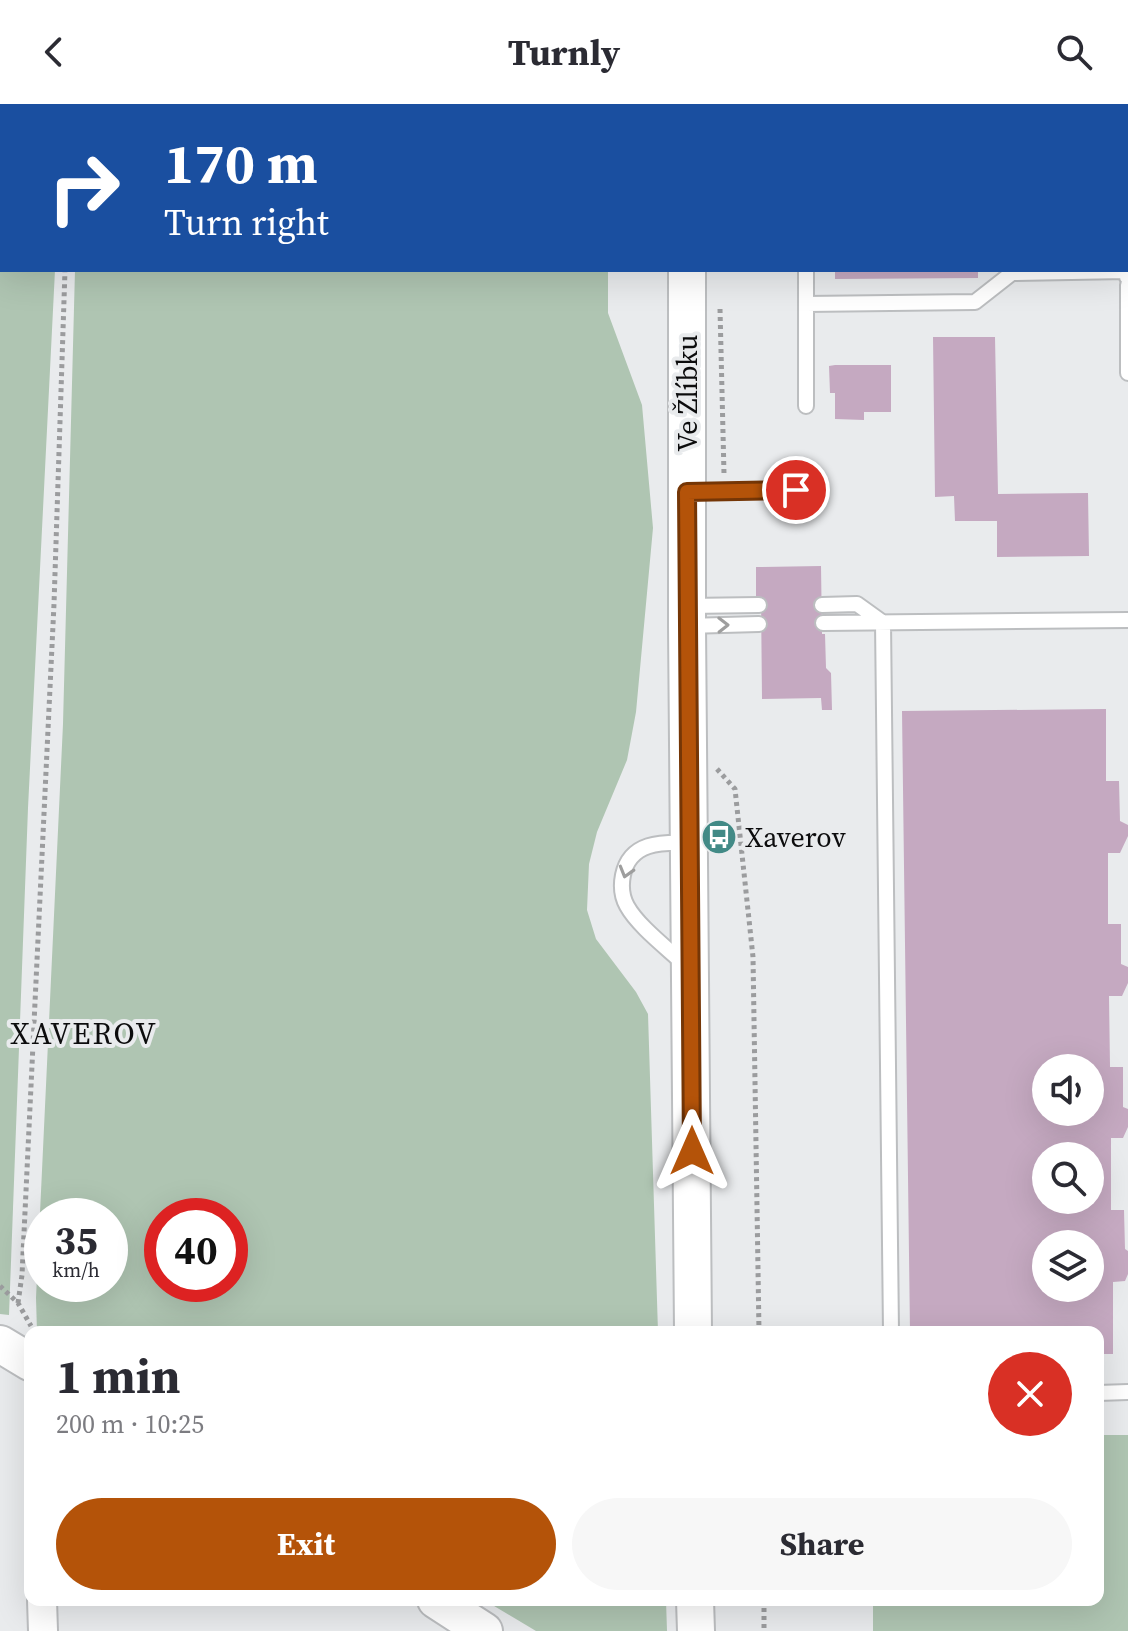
<!DOCTYPE html>
<html lang="en">
<head>
<meta charset="utf-8">
<style>
	:root { --surface:#fff; --page:#f7f7f7; --text:#2b2b33; --muted:#7c7c81; --accent:#b45309 }
	body { margin:0; font-family:"Source Serif 4",serif; background:var(--page); color:var(--text); height:100vh; display:flex; flex-direction:column; font-size:30px; white-space:nowrap }
	* { box-sizing:border-box; margin:0 }
	p { font-size:26px; color:var(--muted) }
	.icon { flex:none; width:44px; height:44px; fill:none; stroke:currentColor; stroke-width:2; stroke-linecap:round; stroke-linejoin:round }
	.map { position:relative; flex:1; overflow:hidden }
	.details { position:absolute; left:24px; top:1222px; width:1080px; height:280px; display:flex; flex-direction:column; background:var(--surface); border-radius:16px; box-shadow:0 8px 32px #0002 }
	.details>* { flex:none }
	.banner { position:absolute; left:0px; top:0px; width:1128px; height:168px; box-shadow:0 8px 32px #0002; background:#1a4fa0; color:#fff; overflow:hidden }
	.controls { position:absolute; left:1032px; top:950px; display:grid; gap:16px }
	.controls a { display:grid; place-items:center; width:72px; height:72px; border-radius:50%; background:var(--surface); box-shadow:0 8px 32px #0002; font-size:40px }
	.speed { position:absolute; left:24px; top:1094px; display:flex; gap:16px; font-size:40px; font-weight:700; text-align:center }
	.speed>* { display:grid; place-content:center; width:104px; height:104px; border-radius:50%; background:var(--surface); box-shadow:0 8px 32px #0002; line-height:1 }
	.speed small { font-size:20px; font-weight:400 }
	.speed .limit { border:12px solid #d22; background:#fff; color:#111 }
	.pin { position:absolute; display:grid; place-items:center; width:68px; height:68px; color:#fff; margin:-34px; border:4px solid #fff; border-radius:50%; box-shadow:0 2px 8px #0007 }
	.me { position:absolute; width:88px; margin:-44px; rotate:0deg; stroke-linejoin:round; filter:drop-shadow(0 0 6px #0008) }
	.turn { display:flex; align-items:center; gap:28px; height:168px; padding:0 32px; font-size:36px }
	.turn .icon { width:104px; height:104px; stroke-width:2.5 }
	.turn b { display:block; font-size:56px; line-height:68px }
	.round { display:grid; place-items:center; flex:none; width:84px; height:84px; border-radius:42px; background:var(--page) }
	.head { display:flex; align-items:center; justify-content:space-between; height:136px; padding:0 32px }
	h1 { font-size:48px; font-weight:700; line-height:60px }
	.action { display:flex; gap:16px; margin-top:auto; padding:16px 32px }
	.action a { flex:1; height:92px; border-radius:48px; background:var(--accent); color:#fff; font-size:32px; font-weight:700; line-height:92px; text-align:center }
	.action a+a { background:var(--page); color:var(--text) }
	header { display:flex; justify-content:space-between; align-items:center; height:104px; padding:0 32px; background:var(--surface); font-size:36px; font-weight:700 }
	.map>svg:first-child { display:block }
	.green { fill:#afc5b2; fill-rule:evenodd }
	.building { fill:#c5a9c1; fill-rule:evenodd }
	.lines { fill:none; stroke-linecap:round; stroke-linejoin:round }
	.service-casing { stroke:#bcbec0; stroke-width:18 }
	.minor-casing { stroke:#bcbec0; stroke-width:32 }
	.tertiary-casing { stroke:#bcbec0; stroke-width:40 }
	.path { stroke:#9b9c9e; stroke-width:5; stroke-dasharray:4 4; stroke-linecap:butt }
	.service { stroke:#fff; stroke-width:14 }
	.minor { stroke:#fff; stroke-width:28 }
	.tertiary { stroke:#fff; stroke-width:36 }
	.oneway { stroke:#9e9e9e }
	.route-casing { stroke:#753606; stroke-width:20 }
	.route { stroke:#b45309; stroke-width:14 }
	.labels { text-anchor:middle; stroke-width:8; stroke-linejoin:round; paint-order:stroke }
	.street-label { font-size:28px; fill:#0c0c0d; stroke:#e9ebed }
	.poi-label { font-size:28px; fill:#0c0c0d; stroke:#e9ebed; text-anchor:start }
	.neighbourhood-label { font-size:30px; letter-spacing:2px; fill:#0c0c0d; stroke:#e9ebed }
</style>
</head>
<body>
<header><svg class="icon" aria-label="back" viewBox="0 0 24 24"><path d="M15 5l-7 7 7 7"/></svg>Turnly<svg class="icon" aria-label="search" viewBox="0 0 24 24"><circle cx="10" cy="10" r="6"/><path d="M15 15l6 6"/></svg></header>
<div class="map">
<svg width="1128" height="1527" viewBox="0 0 1128 1527">
	<rect width="100%" height="100%" fill="#e9ebed"/>
	<!-- green -->
	<path class="green" d="M0,0h61l-59,2v164h53l-27,538 -19,507 -9,-1z
		M80,0h531l-531,2z
		M75,166h533v43l34,92 11,123 -17,184 -9,48 -30,72 -8,32 -2,46 9,29 40,53 12,22 10,318h-621l-1,-34 27,-574zM42,1112h68v68h-68zM162,1112h68v68h-68z
		M1098,1331h30v196h-255v-31h225z
		M484,1496h182l1,31h-131z"/>
	<!-- building -->
	<path class="building" d="M835,166h143v8l-143,1z
		M933,233h62l3,157 90,-1 1,63 -92,1v-36h-42l-1,-25 -19,1z
		M835,261h56v47h-27v8l-29,-1v-26h-5l-1,-27z
		M821,462l1,68h3l1,34 5,5 1,37h-10l-1,-12 -59,1 -1,-100h-5v-32z
		M1106,605v72h13l1,40 8,4v11l-8,17h-12v71h13v40l7,3v16l-6,13h-13l1,71h13v40l5,2v18l-5,11h-12v72h13l1,39 3,2v23l-3,7 -12,1v72h-15v-22h-188l-8,-621zM1046,964h44v44h-44zM1046,1052h44v44h-44zM1046,1140h44v44h-44z"/>
	<g class="lines">
		<defs>
			<path id="service" d="M805,0v2
				M1125,0v2
				M1126,123l1,50
				M806,166v136
				M1128,181v88
				M806,200l169,-2 37,-29 114,-2
				M687,388l109,-2
				M822,501l35,-1 25,18
				M688,502l71,-1
				M883,518l8,710
				M823,519l305,-3
				M687,522l72,-2
				M684,860c-17,-16 -46,-38 -57,-58 -5,-9 -6,-21 -4,-31 7,-33 38,-33 65,-32
				M1098,1289l30,-1"/>
			<path id="minor" d="M42,1496l1,31"/>
			<path id="tertiary" d="M687,0v2
				M687,166v356l6,706
				M0,1240l30,18
				M436,1496l48,31
				M695,1496l1,31"/>
		</defs>
		<!-- service casing -->
		<use href="#service" class="service-casing"/>
		<!-- minor casing -->
		<use href="#minor" class="minor-casing"/>
		<!-- tertiary casing -->
		<use href="#tertiary" class="tertiary-casing"/>
		<!-- path -->
		<path class="path" d="M73,2v-2
			M720,205l4,165
			M717,665l18,20 18,168 6,375
			M0,1182l18,17 13,23
			M18,1199l4,-28 32,-671 11,-334
			M764,1496v31"/>
		<!-- service -->
		<use href="#service" class="service"/>
		<!-- minor -->
		<use href="#minor" class="minor"/>
		<!-- tertiary -->
		<use href="#tertiary" class="tertiary"/>
	</g>
	<!-- one-way arrows -->
	<defs><path id="oneway-chevron" d="M-2-3.5L2.5 0L-2 3.5" fill="none" stroke-width="1.6" stroke-linecap="round" stroke-linejoin="round" transform="scale(2)"/></defs>
	<g class="oneway">
		<use href="#oneway-chevron" transform="translate(723 521) rotate(-1)"/>
		<use href="#oneway-chevron" transform="translate(626 768) rotate(106)"/>
	</g>
	<g class="lines">
		<defs>
			<path id="route" d="M692,1047l-5,-659 109,-2"/>
		</defs>
		<!-- route casing -->
		<use href="#route" class="route-casing"/>
		<!-- route -->
		<use href="#route" class="route"/>
	</g>
	<!-- icons -->
	<defs>
		<symbol id="bus-disc" viewBox="-11 -11 22 22"><circle r="9.5" fill="#428a86" stroke="#e9ebed"/><path d="M-5-6H5V4H4V6H2V4H-2V6H-4V4H-5ZM-3.5-4V0h7V-4ZM-3.5 1.2v1.5H-2V1.2ZM2 1.2v1.5H3.5V1.2Z" fill="#fff"/></symbol>
	</defs>
	<g fill-rule="evenodd">
		<use href="#bus-disc" x="699" y="713" width="40" height="40"/>
	</g>
	<g class="labels">
		<!-- street labels -->
		<g class="street-label">
			<text transform="translate(687 289) rotate(-90)" y="10">Ve Žlíbku</text>
		</g>
		<!-- poi labels -->
		<g class="poi-label">
			<text x="745" y="743">Xaverov</text>
		</g>
		<!-- neighbourhood labels -->
		<g class="neighbourhood-label">
			<text x="84" y="940">XAVEROV</text>
		</g>
	</g>
</svg>
<div class="controls">
<a><svg class="icon" aria-label="sound" viewBox="0 0 24 24"><path d="M4 9h4l5-4v14l-5-4H4zM17 9q2 3 0 6"/></svg></a>
<a><svg class="icon" aria-label="search" viewBox="0 0 24 24"><circle cx="10" cy="10" r="6"/><path d="M15 15l6 6"/></svg></a>
<a><svg class="icon" aria-label="layers" viewBox="0 0 24 24"><path d="M12 4l9 5-9 5-9-5zM3 14l9 5 9-5"/></svg></a>
</div>
<div class="speed"><div>35<small>km/h</small></div><div class="limit">40</div></div>
<div class="pin" style="left:796px;top:386px;background:#d93025"><svg class="icon" aria-label="arrive" viewBox="0 0 24 24"><path d="M6 21V4h12l-3 4 3 4H6"/></svg></div>
<svg class="me" style="left:692px;top:1047px" viewBox="-20 -20 40 40"><path d="M0-17L14 15 0 8-14 15z" fill="#b45309" stroke="#fff" stroke-width="4"/></svg>
<div class="banner">
<div class="turn"><svg class="icon" aria-label="right" viewBox="0 0 24 24"><path d="M7 20v-9h11M14 6l5 5-5 5"/></svg><div><b>170 m</b>Turn right</div></div>
</div>
<section class="details">
<div class="head"><div><h1>1 min</h1><p>200 m · 10:25</p></div><a class="round" style="background:#d93025;color:#fff"><svg class="icon" aria-label="close" viewBox="0 0 24 24"><path d="M6 6l12 12M18 6L6 18"/></svg></a></div>
<div class="action"><a>Exit</a><a>Share</a></div>
</section>
</div>
</body>
</html>
